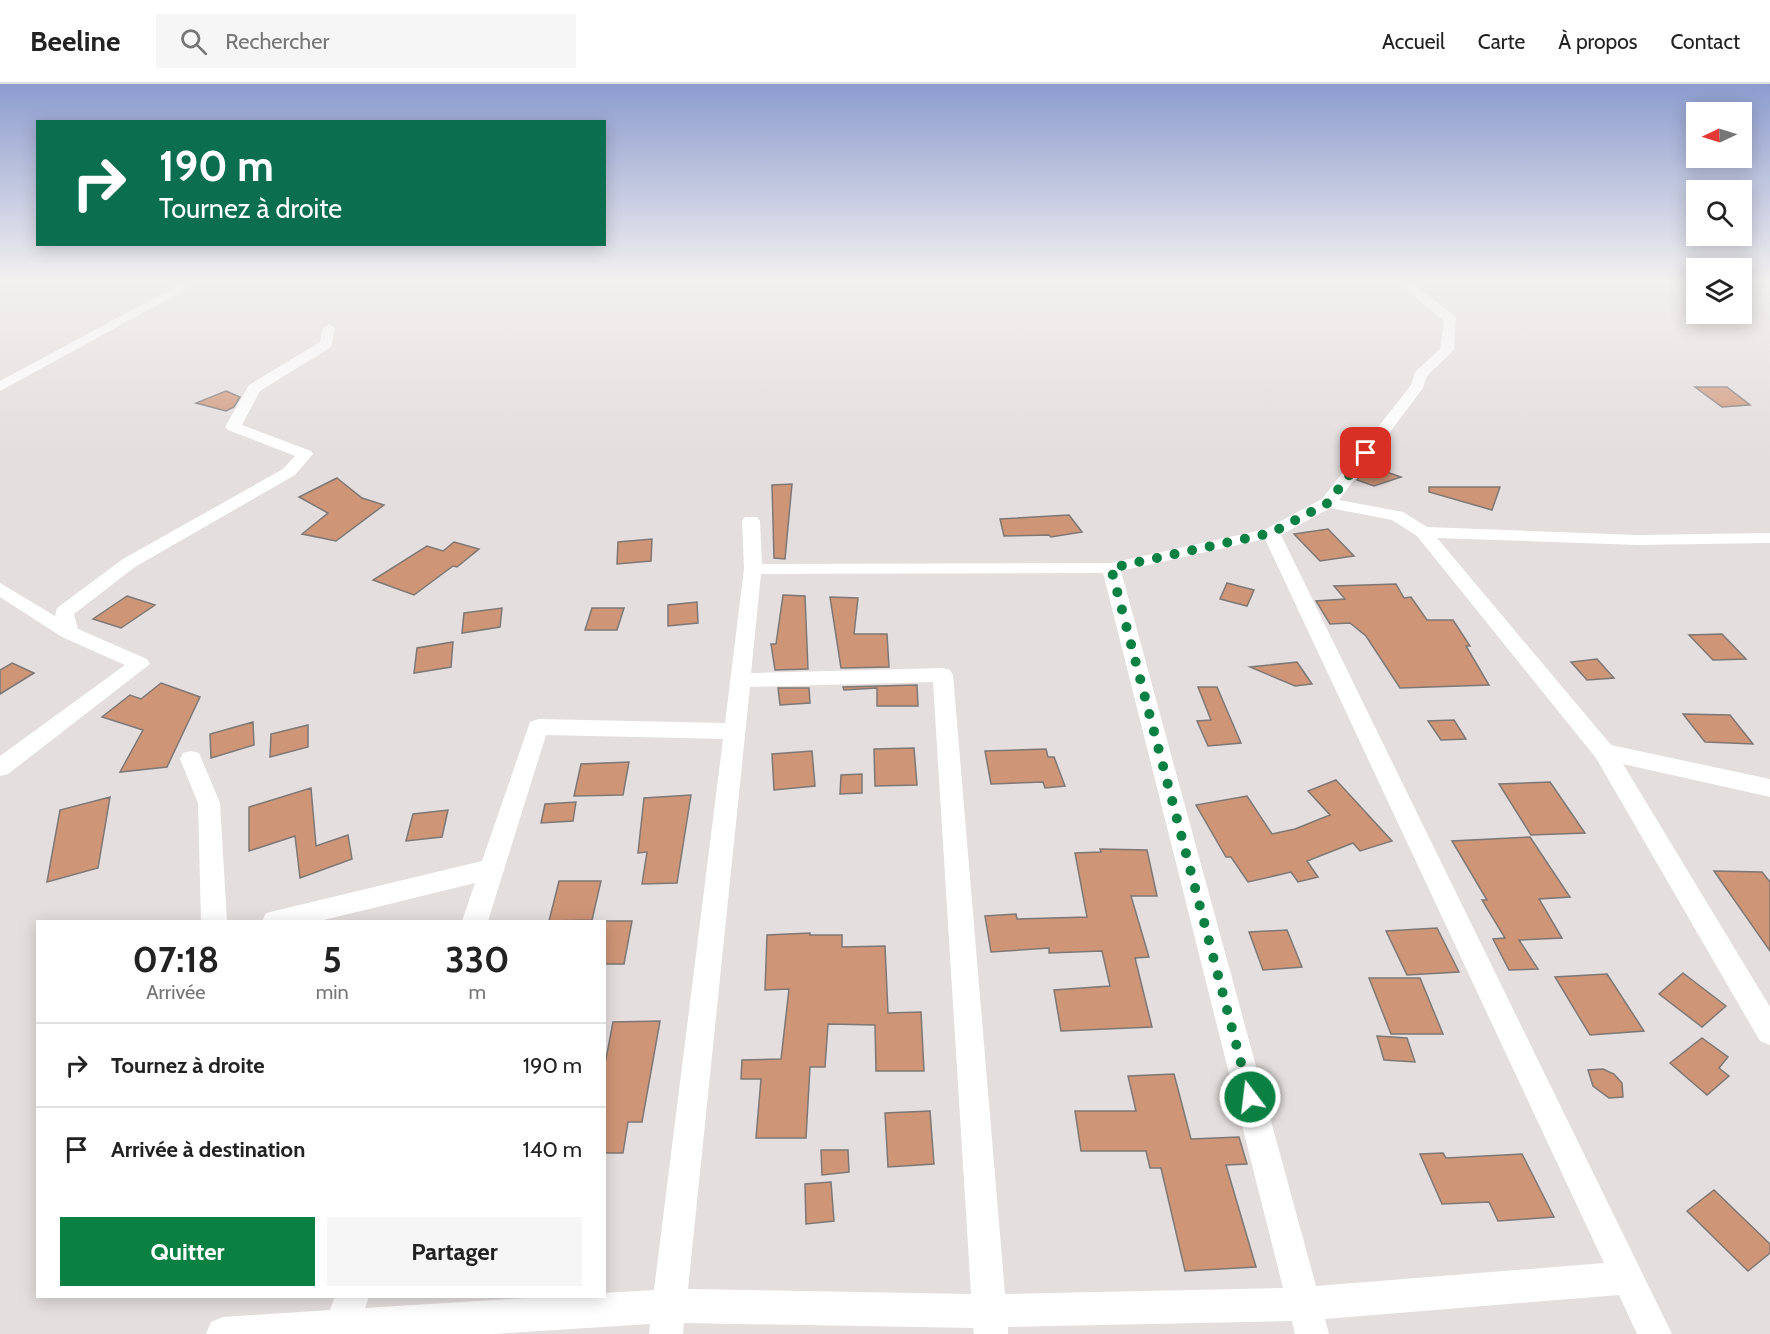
<!DOCTYPE html>
<html lang="fr">
<head>
<meta charset="utf-8">
<style>
	:root { --surface:#fff; --page:#f6f6f6; --text:#222; --muted:#767676; --line:#e0e0e0; --accent:#0b8043 }
	body { margin:0; font-family:Cabin,sans-serif; background:var(--page); color:var(--text); height:100vh; display:flex; flex-direction:column; font-size:22px; white-space:nowrap }
	* { box-sizing:border-box; margin:0 }
	p { font-size:20px; color:var(--muted) }
	.icon { flex:none; width:33px; height:33px; fill:none; stroke:currentColor; stroke-width:2; stroke-linecap:round; stroke-linejoin:round }
	.map { position:relative; flex:1; overflow:hidden }
	.details { position:absolute; left:36px; top:836px; width:570px; height:378px; display:flex; flex-direction:column; background:var(--surface); border-radius:0px; box-shadow:0 3px 15px #0003 }
	.details>* { flex:none }
	.hud { position:absolute; left:36px; top:36px; width:570px; height:126px; border-radius:0px; box-shadow:0 3px 15px #0003; background:#0b6e4f; color:#fff; overflow:hidden }
	.needle { width:39px; rotate:266deg }
	.fabs { position:absolute; left:1686px; top:18px; display:grid; gap:12px }
	.fabs a { display:grid; place-items:center; width:66px; height:66px; border-radius:0px; background:var(--surface); box-shadow:0 3px 15px #0003; font-size:30px }
	.pin { position:absolute; display:grid; place-items:center; width:51px; height:51px; color:#fff; margin:-26px; border-radius:12px; box-shadow:0 3px 9px #0006 }
	.me { position:absolute; width:66px; margin:-33px; rotate:345deg; stroke-linejoin:round; filter:drop-shadow(0 0 4px #0008) }
	.turn { display:flex; align-items:center; gap:21px; height:126px; padding:0 24px; font-size:27px }
	.turn .icon { width:78px; height:78px; stroke-width:2.5 }
	.turn b { display:block; font-size:42px; line-height:51px }
	.eta { display:flex; justify-content:space-evenly; align-items:center; height:102px; text-align:center }
	.eta b { font-size:36px; font-weight:800; line-height:42px }
	.action { display:flex; gap:12px; margin-top:auto; padding:12px 24px }
	.action a { flex:1; height:69px; border-radius:0px; background:var(--accent); color:#fff; font-size:24px; font-weight:800; line-height:69px; text-align:center }
	.action a+a { background:var(--page); color:var(--text) }
	ul { padding:0; list-style:none }
	li { display:flex; align-items:center; gap:18px; height:84px; padding:0 24px; border-top:2px solid var(--line) }
	li div { flex:1 }
	li b { display:block; font-size:22px }
	li em { font-style:normal }
	header { display:flex; align-items:center; gap:36px; box-sizing:border-box; height:84px; padding:0 30px; background:var(--surface); border-bottom:2px solid var(--line) }
	header strong { font-size:28px }
	nav { display:flex; gap:33px; margin-inline-start:auto; font-size:21px }
	.search { width:420px; height:54px; background:var(--page); display:flex; align-items:center; gap:15px; box-sizing:border-box; padding:0 21px; border-radius:0px; color:var(--muted); font-size:22px }
	.map>svg:first-child { display:block }
	.building { fill:#cf9577; stroke:#7d7876; stroke-width:1.5 }
	.lines { fill:none; stroke-linecap:round; stroke-linejoin:round }
	.minor { fill:#fff; fill-rule:evenodd }
	.route { stroke:#0b8043; stroke-width:10; stroke-dasharray:0 18 }
</style>
</head>
<body>
<header>
<strong>Beeline</strong>
<div class="search"><svg class="icon" aria-label="search" viewBox="0 0 24 24"><circle cx="10" cy="10" r="6"/><path d="M15 15l6 6"/></svg>Rechercher</div>
<nav><a>Accueil</a><a>Carte</a><a>À propos</a><a>Contact</a></nav>
</header>
<div class="map">
<svg width="1770" height="1250" viewBox="0 0 1770 1250">
	<rect width="100%" height="100%" fill="#e4dede"/>
	<!-- building -->
	<path class="building" d="M1695,303h32l23,18 -28,2z
		M226,307l14,6 -6,10 -8,4 -30,-8z
		M1369,382l32,11 -27,9 -17,-6z
		M337,394l25,20 22,7 -48,36 -34,-7 26,-21 -29,-16z
		M792,400l-7,75 -11,-1 -2,-73z
		M1429,403h71l-8,23 -63,-18z
		M1069,431l13,17 -31,5 -2,-2 -45,1 -4,-17z
		M1328,445l26,27 -34,5 -26,-27z
		M652,455l-1,22 -34,3 1,-22z
		M454,458l25,7 -22,18 -4,-1 -39,29 -41,-15 54,-34 16,5z
		M1227,499l27,7 -7,16 -27,-7z
		M1396,500l8,14 7,-1 16,23h26l17,26h-4l23,39 -89,3 -34,-52 -16,-13 -20,1 -14,-23 29,-2 -11,-13z
		M783,511l22,1 3,73 -33,1 -4,-26h5z
		M127,512l28,9 -34,23 -28,-9z
		M830,513l28,1 -4,36h33l2,33 -48,1z
		M697,518l1,21 -30,3v-21z
		M502,524l-2,19 -38,6 2,-20z
		M592,524h32l-7,22h-32z
		M1722,550l24,25 -33,1 -24,-25z
		M453,558l-2,25 -37,6 3,-25z
		M1597,575l17,19 -27,2 -16,-18z
		M1297,578l15,22 -17,2 -45,-19z
		M12,579l22,10 -34,21v-24z
		M161,599l39,14 -33,70 -47,5 23,-42 -41,-13 28,-22 11,4z
		M917,601l1,21h-41v-18l-33,2 -1,-3z
		M1198,603h19l24,56 -33,3 -11,-25 14,-1z
		M778,604h31l1,15 -30,2z
		M1683,630l47,1 23,29 -48,-2z
		M1454,636l12,19 -25,1 -13,-19z
		M253,638l1,23 -43,13 -1,-24z
		M308,641v22l-38,10 1,-23z
		M914,664l3,37 -42,1 -1,-37z
		M1046,665l2,8h6l11,29 -20,2 -2,-6 -52,2 -6,-33z
		M812,667l3,35 -41,4 -2,-36z
		M629,678l-6,33 -49,1 7,-32z
		M862,690v19l-22,1 1,-19z
		M1336,696l56,61 -32,10 -7,-8 -46,18 11,16 -20,5 -7,-10 -43,10 -17,-25h-5l-30,-52 51,-9 25,38 23,-5 35,-14 -22,-24z
		M1550,698l35,51 -54,2 -32,-51z
		M311,704l5,58 32,-11 4,24 -52,19 -5,-42 -46,15v-44z
		M691,711l-14,88 -35,1 5,-32 -9,1 6,-55z
		M110,713l-12,71 -51,14 13,-72z
		M576,718l-3,19 -32,2 4,-19z
		M448,726l-6,27 -36,4 7,-27z
		M1530,753l40,60 -31,2 23,39 -43,2 19,29 -29,1 -16,-31 12,-1 -23,-38h5l-35,-59z
		M1100,765l47,1 10,46h-26l18,61 -14,1 17,69 -91,4 -7,-41 56,-4 -8,-35 -53,2v-5l-58,4 -6,-36 31,-2 1,5 70,-2 -12,-64 26,-1z
		M1714,787l48,1 8,10v69z
		M559,797h42l-9,39 -43,1z
		M604,837h28l-8,43h-20z
		M1437,844l22,44 -52,3 -21,-44z
		M1287,846l15,37 -39,3 -14,-38z
		M810,849v2h32v12l43,-1 3,67 33,-1 3,59h-48l-1,-46 -47,-1 -3,43h-15l-4,71h-50l5,-59h-20l1,-19 39,-1 8,-70 -24,1 2,-55z
		M1683,889l43,33 -24,21 -43,-33z
		M1607,890l37,57 -54,4 -35,-58z
		M1369,894h51l23,56h-52z
		M660,937l-18,101h-14l-5,31h-19v-84l9,-47z
		M1377,952l30,2 8,24 -31,-2z
		M1702,954l26,19 -9,11 10,8 -22,19 -37,-32z
		M1603,985l11,5 8,9 1,14 -14,1 -16,-12 -5,-16z
		M1174,990l17,65 48,-2 8,27 -21,1 30,102 -71,4 -24,-103h-11l-4,-17h-65l-6,-40h61l-8,-35z
		M930,1027l4,53 -46,3 -3,-54z
		M821,1066h27l1,22 -27,3z
		M1443,1069l3,5 76,-4 32,63 -56,4 -9,-19 -47,2 -22,-50z
		M831,1098l3,39 -28,3 -1,-40z
		M1714,1106l56,54v9l-22,18 -61,-60z"/>
	<g class="lines">
		<!-- minor -->
		<path class="minor" d="M188,196h15l-203,111v-10z
			M1395,196h14l47,37 -2,33 -27,26 -4,12 -84,112 64,12 24,15 210,8 133,-2v10l-133,2 -200,-7 174,207 159,34v18l-147,-33 147,243v38l-10,-4 -164,-283 -179,-222 -25,-16 -62,-12 -49,27 391,799h-35l-18,-39 -294,24 4,15h-34l-3,-13 -284,6v7h-34l-1,-6 -289,-5 -1,11h-34l1,-10 -157,10h-287l5,-12 12,-5 107,-7 5,-14h34l-4,12 194,-12h45v-3l50,-3 69,-551 -177,-4 -58,186h-26l13,-38 -155,38h-58l4,-8 216,-52 48,-139 8,-3 187,4 19,-154 -2,-48 3,-4h12l3,4 2,43 349,-1 155,-34 56,-30 89,-114 4,-13 25,-23 4,-28zM1265,455l339,724 -288,23 -195,-715zM1103,489l180,715 -278,6 -52,-619 -3,-5 -7,-2 -192,5 10,-99zM933,598l38,612 -283,-5 62,-602z
			M329,240l6,4 -4,19 -71,44 -18,34 69,26 2,3 -18,21 -160,92 -61,47 4,15 69,30 3,5 -142,110 -8,2v-20l125,-91 -63,-28 -62,-40v-14l55,33 2,-8 66,-49 160,-90 12,-13 -67,-26 -3,-3 24,-42 71,-43 3,-14z
			M191,667l8,2 21,50 7,118h-26l-3,-118 -18,-44 3,-6z"/>
	</g>
	<!-- sky -->
	<linearGradient id="sky" x2="0" y2="1"><stop stop-color="#8c9cce"/><stop offset="0.53" stop-color="#f3f0f0"/><stop offset="1" stop-color="#f3f0f0" stop-opacity="0"/></linearGradient>
	<rect width="1770" height="371" fill="url(#sky)"/>
	<g class="lines">
		<!-- route -->
		<path class="route" d="M1250,1013l-139,-529 160,-35 57,-30 38,-50"/>
	</g>
</svg>
<div class="fabs">
<a><svg class="needle" viewBox="-14 -14 28 28"><path d="M0-13l5 13h-10z" fill="#e53935"/><path d="M0 13l5-13h-10z" fill="#767676"/></svg></a>
<a><svg class="icon" aria-label="search" viewBox="0 0 24 24"><circle cx="10" cy="10" r="6"/><path d="M15 15l6 6"/></svg></a>
<a><svg class="icon" aria-label="layers" viewBox="0 0 24 24"><path d="M12 4l9 5-9 5-9-5zM3 14l9 5 9-5"/></svg></a>
</div>
<div class="pin" style="left:1366px;top:369px;background:#d93025"><svg class="icon" aria-label="arrive" viewBox="0 0 24 24"><path d="M6 21V4h12l-3 4 3 4H6"/></svg></div>
<svg class="me" style="left:1250px;top:1013px" viewBox="-20 -20 40 40"><circle r="17" fill="#0b8043" stroke="#fff" stroke-width="3"/><path d="M0-11L8 9 0 5-8 9z" fill="#fff"/></svg>
<div class="hud">
<div class="turn"><svg class="icon" aria-label="right" viewBox="0 0 24 24"><path d="M7 20v-9h11M14 6l5 5-5 5"/></svg><div><b>190 m</b>Tournez à droite</div></div>
</div>
<section class="details">
<div class="eta">
<div><b>07:18</b><p>Arrivée</p></div>
<div><b>5</b><p>min</p></div>
<div><b>330</b><p>m</p></div>
</div>
<ul>
<li><svg class="icon" aria-label="right" viewBox="0 0 24 24"><path d="M7 20v-9h11M14 6l5 5-5 5"/></svg><div><b>Tournez à droite</b></div><em>190 m</em></li>
<li><svg class="icon" aria-label="arrive" viewBox="0 0 24 24"><path d="M6 21V4h12l-3 4 3 4H6"/></svg><div><b>Arrivée à destination</b></div><em>140 m</em></li>
</ul>
<div class="action"><a>Quitter</a><a>Partager</a></div>
</section>
</div>
</body>
</html>
